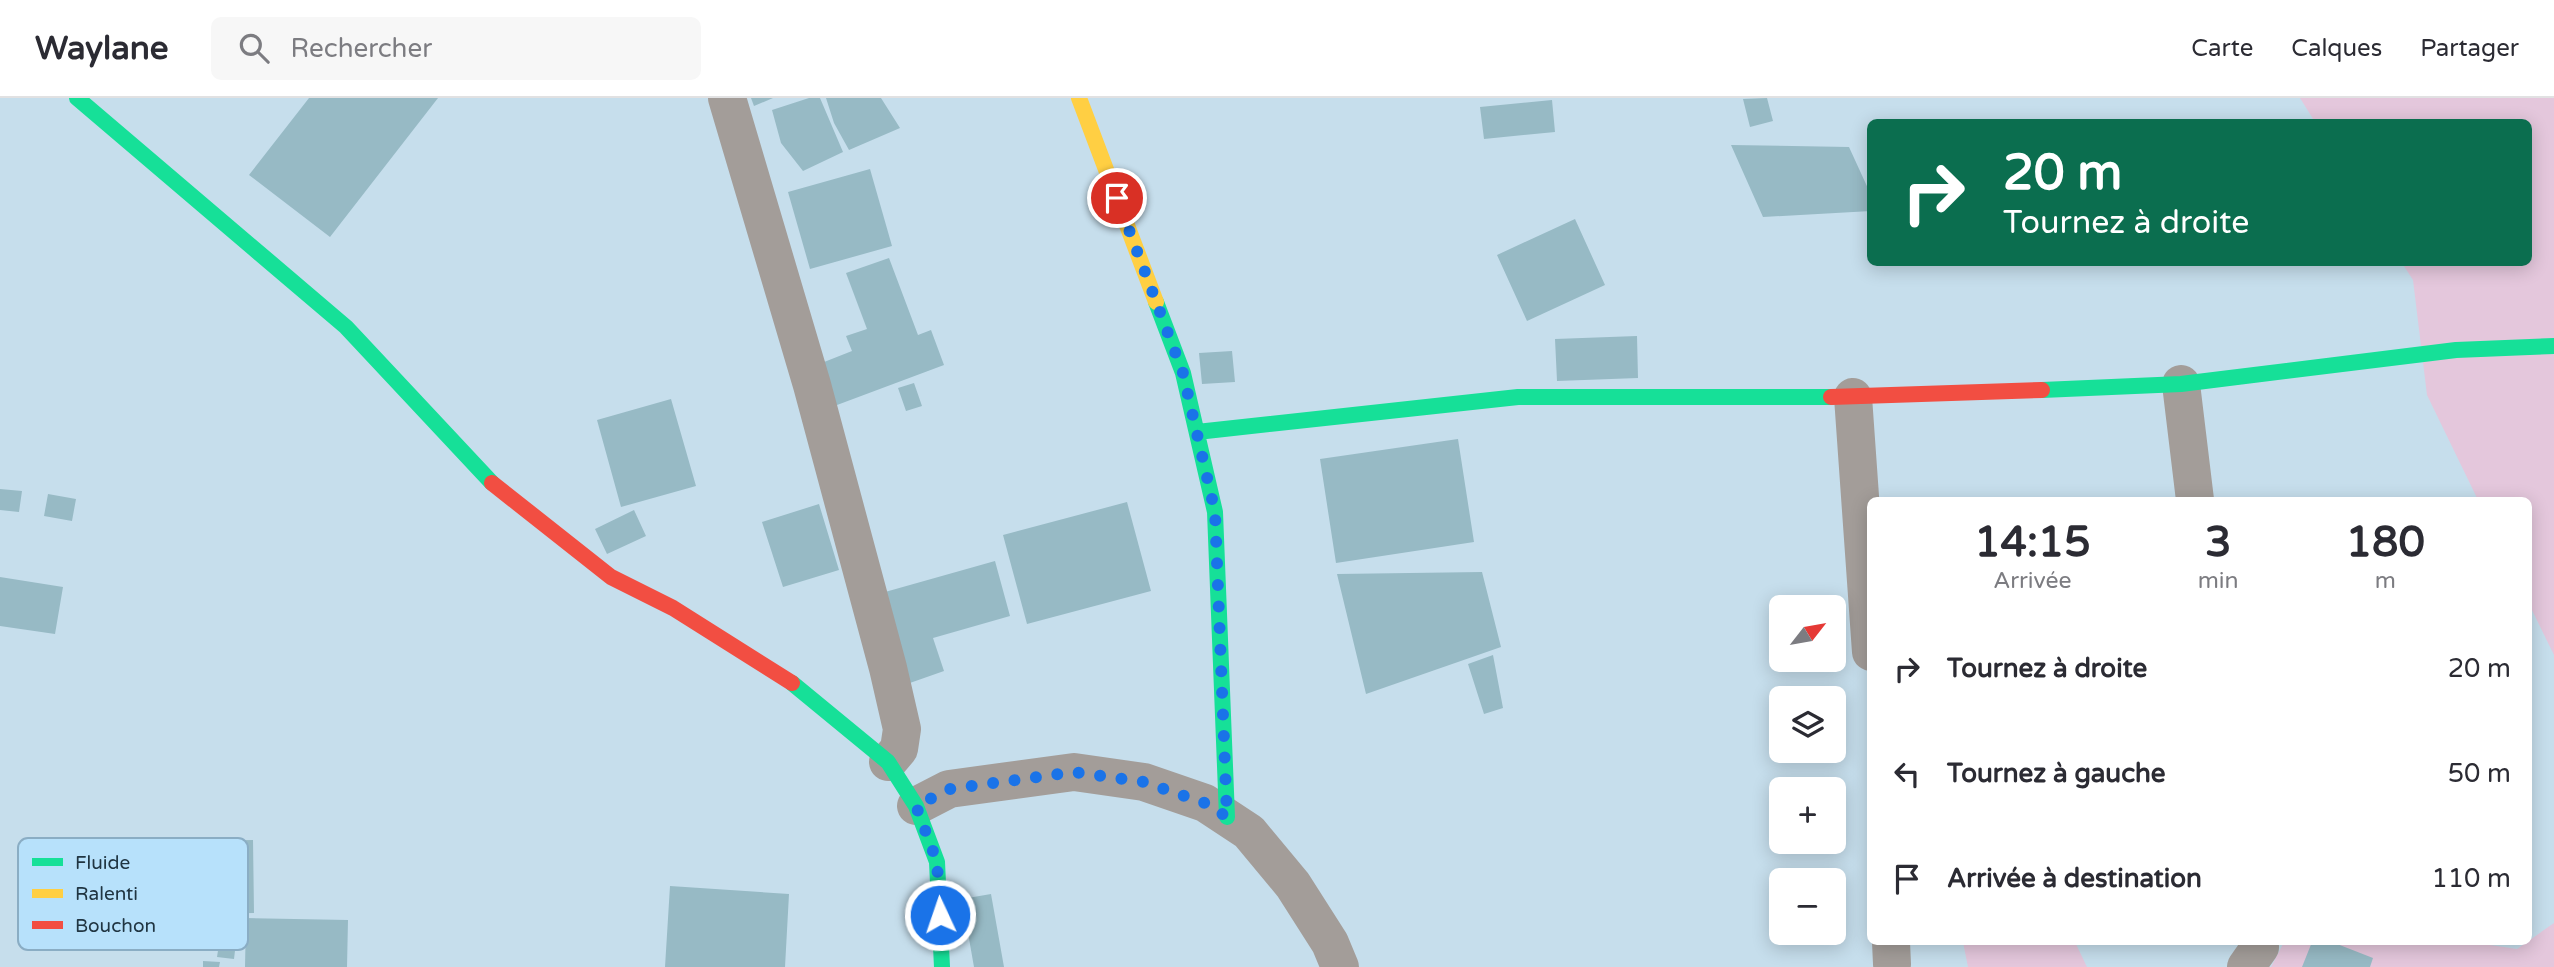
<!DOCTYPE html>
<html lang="fr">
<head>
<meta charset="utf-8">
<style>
	:root { --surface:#fff; --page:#f7f7f7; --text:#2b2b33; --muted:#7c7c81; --line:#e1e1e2 }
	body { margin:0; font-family:"Varela Round",sans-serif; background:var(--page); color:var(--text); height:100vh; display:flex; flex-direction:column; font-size:26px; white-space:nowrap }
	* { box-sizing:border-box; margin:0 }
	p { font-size:23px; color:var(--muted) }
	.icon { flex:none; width:38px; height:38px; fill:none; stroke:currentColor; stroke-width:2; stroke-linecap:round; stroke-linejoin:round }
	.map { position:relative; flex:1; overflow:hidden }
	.drawer { position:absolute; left:1867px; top:399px; width:665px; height:448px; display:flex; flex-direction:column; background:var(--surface); border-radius:10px; box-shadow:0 4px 18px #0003 }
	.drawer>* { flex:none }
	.banner { position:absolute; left:1867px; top:21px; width:665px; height:147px; border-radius:10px; box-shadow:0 4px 18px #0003; background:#0b6e4f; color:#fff; overflow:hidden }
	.needle { width:46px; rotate:59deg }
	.tools { position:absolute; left:1769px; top:497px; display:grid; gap:14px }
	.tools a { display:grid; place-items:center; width:77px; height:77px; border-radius:10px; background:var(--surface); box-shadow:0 4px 18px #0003; font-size:35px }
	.pin { position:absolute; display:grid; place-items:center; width:60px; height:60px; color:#fff; margin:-30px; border:4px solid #fff; border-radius:50%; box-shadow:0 2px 7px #0007 }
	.me { position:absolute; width:77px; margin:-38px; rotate:357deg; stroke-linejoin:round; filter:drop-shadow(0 0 5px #0008) }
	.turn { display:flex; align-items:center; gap:24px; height:147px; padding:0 21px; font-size:32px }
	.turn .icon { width:91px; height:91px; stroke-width:2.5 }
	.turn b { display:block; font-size:49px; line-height:60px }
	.eta { display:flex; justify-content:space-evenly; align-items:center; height:119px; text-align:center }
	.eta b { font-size:42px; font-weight:800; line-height:49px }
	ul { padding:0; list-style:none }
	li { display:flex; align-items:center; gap:21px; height:105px; padding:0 21px }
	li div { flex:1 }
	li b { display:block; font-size:26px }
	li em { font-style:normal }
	header { display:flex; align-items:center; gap:42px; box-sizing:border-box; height:98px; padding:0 35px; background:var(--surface); border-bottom:2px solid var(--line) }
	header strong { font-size:33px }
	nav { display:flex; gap:38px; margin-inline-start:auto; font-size:24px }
	.search { width:490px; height:63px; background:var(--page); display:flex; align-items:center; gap:18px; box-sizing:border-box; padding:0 24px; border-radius:10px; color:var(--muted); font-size:26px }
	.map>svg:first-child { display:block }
	.green { fill:#e4c7dc }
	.building { fill:#97bac5 }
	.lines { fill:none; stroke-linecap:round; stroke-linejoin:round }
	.street { stroke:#a39d99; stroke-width:38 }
	.fast { stroke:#16e098; stroke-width:16 }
	.slow { stroke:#ffcf43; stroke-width:16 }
	.jam { stroke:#f24e42; stroke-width:16 }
	.route { stroke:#1a73e8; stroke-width:12; stroke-dasharray:0 21.6 }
	.key { fill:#b7e1fb; stroke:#8aadc4; stroke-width:2 }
	.key-label { font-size:19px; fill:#203542 }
</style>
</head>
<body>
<header>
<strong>Waylane</strong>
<div class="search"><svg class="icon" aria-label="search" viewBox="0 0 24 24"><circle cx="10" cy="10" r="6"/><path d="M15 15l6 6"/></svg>Rechercher</div>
<nav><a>Carte</a><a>Calques</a><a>Partager</a></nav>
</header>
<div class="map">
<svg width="2554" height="869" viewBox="0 0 2554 869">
	<rect width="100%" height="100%" fill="#c6deec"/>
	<!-- green -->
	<path class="green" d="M2300,0h254v557l-25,-51v-104h-51l-51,-105 -14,-115 -11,-17 127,-1v-140h-214z
		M2554,825v44h-283l13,-25h186l47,7z
		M1963,844h112l12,25h-119z"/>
	<!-- building -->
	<path class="building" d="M309,0h129l-108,139 -81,-62z
		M751,0h22l-19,8z
		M809,0h11l23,54 -40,19 -22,-28 -9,-33z
		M826,0h55l19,30 -51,22 -15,-27z
		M1767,0l6,23 -23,6 -7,-28z
		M1552,2l3,32 -71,7 -4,-32z
		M1731,47l118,2 22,48v16l-108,6z
		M870,71l22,77 -82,23 -22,-77z
		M1575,121l30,66 -78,36 -30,-66z
		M889,160l29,77 13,-5 13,35 -115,43 -15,-42 38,-15 -6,-15 21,-7 -21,-56z
		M1637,238l1,42 -81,3 -2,-42z
		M1232,253l3,31 -33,2 -3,-31z
		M914,285l8,23 -16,5 -8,-23z
		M671,301l25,87 -75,21 -24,-87z
		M1458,341l16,103 -138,21 -16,-104z
		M0,391l22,2 -3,21 -19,-2z
		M48,396l28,5 -4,22 -28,-5z
		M1127,404l24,89 -124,33 -24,-89z
		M819,406l20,66 -56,17 -21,-65z
		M634,412l12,26 -39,18 -12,-25z
		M995,463l15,55 -77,22 11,33 -37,13 -29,-90z
		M1482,474l19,75 -135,47 -29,-120z
		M0,479l63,10 -8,47 -55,-8z
		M1493,557l10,53 -19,6 -16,-50z
		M253,742l1,73 -57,1 -1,-73z
		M670,788l119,8 -4,73h-120z
		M991,796l13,73h-30l-12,-68z
		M246,820l102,2 -1,47h-102z
		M221,833l16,3 -3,25 -17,-2z
		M2312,844h20l41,16 -3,9h-68z
		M203,863l17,1 -1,5h-16z"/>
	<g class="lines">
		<!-- street -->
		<path class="street" d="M727,0l85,287 76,283 14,61 -3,20 -11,13
			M2181,286l14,116
			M1853,299l18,255
			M916,708l33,-17 125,-17 70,10 61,21 44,29 44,53 37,58 10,24
			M1891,844l1,22
			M2246,869l14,-20 -1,-5"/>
		<!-- fast -->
		<path class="fast" d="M77,0l269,229 146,156
			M1156,204l27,71 32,139 12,305
			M2042,292l139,-6 275,-34 98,-4
			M1197,334l321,-35h313
			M792,585l96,79 28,44 21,56 5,105"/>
		<!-- slow -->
		<path class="slow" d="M1079,0l77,204"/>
		<!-- jam -->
		<path class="jam" d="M1831,299l211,-7
			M492,385l119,94 62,31 119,75"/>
	</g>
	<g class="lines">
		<!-- route -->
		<path class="route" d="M940,817l-3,-53 -21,-56 34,-17 124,-17 70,10 61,21 22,14 -12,-305 -32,-139 -66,-175"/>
	</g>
	<!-- legend -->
	<rect x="18" y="740" width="230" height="112" rx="10" class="key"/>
	<rect x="32" y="760" width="31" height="8" fill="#16e098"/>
	<rect x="32" y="791" width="31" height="9" fill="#ffcf43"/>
	<rect x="32" y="823" width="31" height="8" fill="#f24e42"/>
	<g class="key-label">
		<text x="75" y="771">Fluide</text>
		<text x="75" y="802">Ralenti</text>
		<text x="75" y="834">Bouchon</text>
	</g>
</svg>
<div class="tools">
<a><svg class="needle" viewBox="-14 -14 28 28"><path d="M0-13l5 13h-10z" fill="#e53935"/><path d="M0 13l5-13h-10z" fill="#7c7c81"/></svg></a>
<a><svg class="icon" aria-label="layers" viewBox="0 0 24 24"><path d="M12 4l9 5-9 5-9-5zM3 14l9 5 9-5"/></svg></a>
<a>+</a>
<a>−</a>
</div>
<div class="pin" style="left:1117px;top:100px;background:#d93025"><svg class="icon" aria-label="arrive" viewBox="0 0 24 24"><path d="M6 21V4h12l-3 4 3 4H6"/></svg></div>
<svg class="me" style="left:940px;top:817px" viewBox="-20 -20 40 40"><circle r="17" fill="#1a73e8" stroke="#fff" stroke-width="3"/><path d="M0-11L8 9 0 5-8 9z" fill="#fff"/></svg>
<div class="banner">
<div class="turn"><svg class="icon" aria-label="right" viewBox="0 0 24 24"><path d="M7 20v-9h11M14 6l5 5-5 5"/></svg><div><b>20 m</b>Tournez à droite</div></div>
</div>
<section class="drawer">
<div class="eta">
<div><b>14:15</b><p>Arrivée</p></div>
<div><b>3</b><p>min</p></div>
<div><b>180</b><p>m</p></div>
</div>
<ul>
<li><svg class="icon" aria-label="right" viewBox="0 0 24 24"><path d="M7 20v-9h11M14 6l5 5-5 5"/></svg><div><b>Tournez à droite</b></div><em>20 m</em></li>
<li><svg class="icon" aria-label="left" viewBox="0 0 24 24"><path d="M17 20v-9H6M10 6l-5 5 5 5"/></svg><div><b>Tournez à gauche</b></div><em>50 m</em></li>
<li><svg class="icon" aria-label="arrive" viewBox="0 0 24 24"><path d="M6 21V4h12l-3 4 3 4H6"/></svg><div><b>Arrivée à destination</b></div><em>110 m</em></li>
</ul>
</section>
</div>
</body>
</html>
